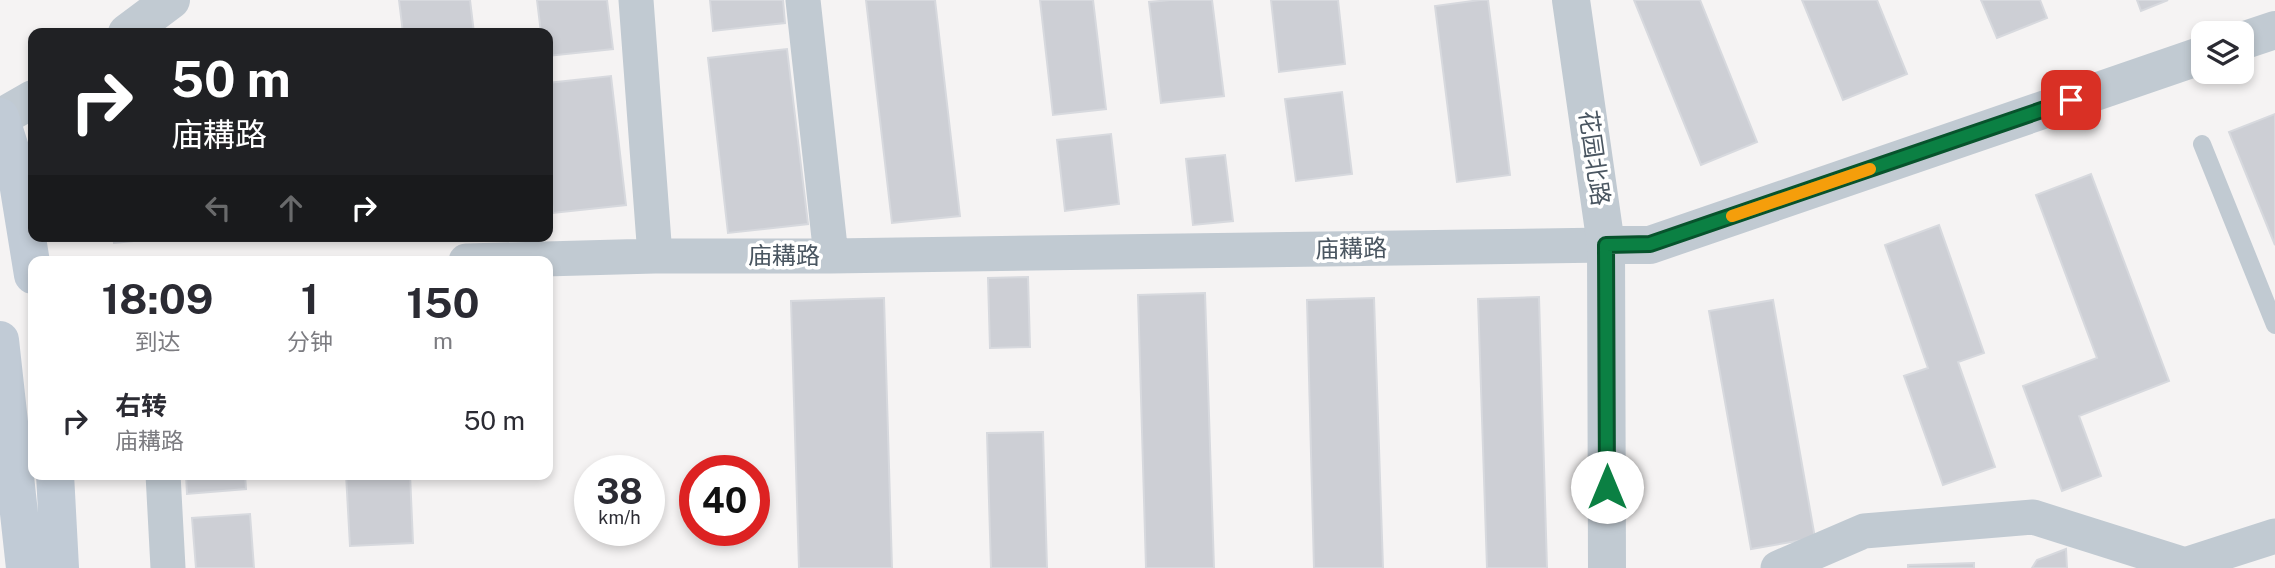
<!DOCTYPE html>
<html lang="zh">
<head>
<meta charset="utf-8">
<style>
	:root { --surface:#fff; --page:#f7f7f7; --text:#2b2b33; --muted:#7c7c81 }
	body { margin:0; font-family:"Public Sans","Noto Sans SC",sans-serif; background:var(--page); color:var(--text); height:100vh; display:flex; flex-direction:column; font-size:26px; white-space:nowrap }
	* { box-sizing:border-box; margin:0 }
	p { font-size:23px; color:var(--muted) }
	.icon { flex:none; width:38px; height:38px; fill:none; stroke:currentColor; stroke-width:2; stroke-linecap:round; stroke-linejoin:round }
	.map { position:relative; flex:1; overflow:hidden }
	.drawer { position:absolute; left:28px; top:256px; width:525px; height:224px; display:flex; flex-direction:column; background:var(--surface); border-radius:14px; box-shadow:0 4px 10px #0003 }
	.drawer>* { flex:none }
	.banner { position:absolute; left:28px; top:28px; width:525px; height:214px; border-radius:14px; box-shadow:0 4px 10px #0003; background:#202124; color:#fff; overflow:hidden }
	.buttons { position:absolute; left:2191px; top:21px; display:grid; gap:14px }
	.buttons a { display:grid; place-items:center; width:63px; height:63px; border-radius:14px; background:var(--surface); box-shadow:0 4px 10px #0003; font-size:35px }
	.speed { position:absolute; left:574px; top:455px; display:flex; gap:14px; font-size:35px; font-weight:700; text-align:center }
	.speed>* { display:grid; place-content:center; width:91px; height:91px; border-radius:50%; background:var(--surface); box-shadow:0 4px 10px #0003; line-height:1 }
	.speed small { font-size:18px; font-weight:400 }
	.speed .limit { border:10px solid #d22; background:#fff; color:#111 }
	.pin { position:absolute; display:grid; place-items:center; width:60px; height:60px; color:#fff; margin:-30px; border-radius:14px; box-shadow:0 4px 10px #0006 }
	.me { position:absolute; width:77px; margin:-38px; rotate:0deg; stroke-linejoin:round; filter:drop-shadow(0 0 5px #0008) }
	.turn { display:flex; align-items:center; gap:24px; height:147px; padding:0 28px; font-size:32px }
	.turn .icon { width:91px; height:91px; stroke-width:2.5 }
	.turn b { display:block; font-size:49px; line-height:60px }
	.lanes { display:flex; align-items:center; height:66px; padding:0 28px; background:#0003; justify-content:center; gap:35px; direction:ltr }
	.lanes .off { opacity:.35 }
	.eta { display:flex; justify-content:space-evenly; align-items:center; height:119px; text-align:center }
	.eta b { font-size:42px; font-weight:700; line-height:49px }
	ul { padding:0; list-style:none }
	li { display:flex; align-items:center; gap:21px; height:91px; padding:0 28px }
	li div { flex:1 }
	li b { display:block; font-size:26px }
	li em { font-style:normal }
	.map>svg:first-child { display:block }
	.building { fill:#cdcfd5; stroke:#d7d9de; stroke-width:2 }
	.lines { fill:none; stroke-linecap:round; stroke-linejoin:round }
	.service { stroke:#c1cad2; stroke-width:18 }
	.minor { stroke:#c1cad2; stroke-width:35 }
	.tertiary { stroke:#c1cad2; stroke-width:38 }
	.secondary { stroke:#c1cbd6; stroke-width:38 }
	.route-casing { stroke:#07532c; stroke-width:18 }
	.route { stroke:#0b8043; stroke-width:12 }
	.slow { stroke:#f59e0b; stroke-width:12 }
	.labels { text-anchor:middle; stroke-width:7; stroke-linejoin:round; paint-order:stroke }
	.street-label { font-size:24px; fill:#4a5661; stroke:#fff }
</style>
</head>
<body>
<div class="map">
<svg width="2275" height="568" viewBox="0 0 2275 568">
	<rect width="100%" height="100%" fill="#f5f3f3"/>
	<!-- building -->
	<path class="building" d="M399,0h71l4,33h-71z
		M537,0h70l6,49 -65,7v-23h-7z
		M710,0h73l2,23 -72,8z
		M866,0h69l25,216 -68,7z
		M1040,0h53l13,109 -53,6z
		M1170,0h42l12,96 -63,7 -12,-101z
		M1271,0h67l7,64 -66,8z
		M1480,0h8l22,175 -53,7 -22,-176z
		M1634,0h66l57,142 -56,23z
		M1802,0h75l30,74 -64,26z
		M1981,0h59l7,18 -50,20z
		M2137,0h31l-27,11z
		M787,49l21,175 -80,9 -20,-175z
		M611,76l15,129 -73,8 -5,-48v-82z
		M1342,92l10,82 -56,7 -11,-82z
		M2275,114v131l-46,-113z
		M1111,134l8,70 -54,7 -8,-71z
		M1225,155l8,66 -40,4 -7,-66z
		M2091,174l78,207 -90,35 22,60 -39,15 -39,-105 74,-28 -61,-163z
		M1939,225l45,128 -26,9 37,105 -52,18 -39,-109 24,-8 -43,-123z
		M113,236h73l-72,7z
		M1028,277l2,70 -40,1 -2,-70z
		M1205,293l9,275h-68l-8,-273z
		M1539,297l8,271h-60l-9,-269z
		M884,298l8,270h-93l-8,-267z
		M1374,298l9,270h-69l-7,-268z
		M1773,300l42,238 -64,11 -42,-238z
		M1043,432l4,136h-56l-4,-135z
		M186,474h59l1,15 -59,5z
		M346,474h64l3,69 -63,3z
		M250,514l4,54h-58l-4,-50z
		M2066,549l1,19h-35l5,-8z
		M1974,563v5h-66v-3z"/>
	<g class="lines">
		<!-- service -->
		<path class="service" d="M2202,144l73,181"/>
		<!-- minor -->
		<path class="minor" d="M636,0l19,256
			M803,0l28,256
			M466,261l189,-5h176l775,-11
			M163,474l5,94
			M1778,568l86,-37 169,-14 152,48 90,-29"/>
		<!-- tertiary -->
		<path class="tertiary" d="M1571,0l35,245 1,323
			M127,33l44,-33
			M2242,41l33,-11
			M0,118l33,-19
			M1606,245h44l553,-190"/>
		<!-- secondary -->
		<path class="secondary" d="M0,117l15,47 18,111
			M0,340l25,228
			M55,474l5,94"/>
	</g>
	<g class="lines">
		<defs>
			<path id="route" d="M1607,487l-1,-242 44,-1 421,-144"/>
		</defs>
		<!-- route casing -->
		<use href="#route" class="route-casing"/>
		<!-- route -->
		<use href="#route" class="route"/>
		<!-- slow -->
		<path class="slow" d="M1732,216l138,-47"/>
	</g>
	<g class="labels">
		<!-- street labels -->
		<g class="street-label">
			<text transform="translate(1594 158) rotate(82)" y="8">花园北路</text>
			<text transform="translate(1351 249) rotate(-1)" y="8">庙耩路</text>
			<text x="784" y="264">庙耩路</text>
		</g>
	</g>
</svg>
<div class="buttons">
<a><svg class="icon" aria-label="layers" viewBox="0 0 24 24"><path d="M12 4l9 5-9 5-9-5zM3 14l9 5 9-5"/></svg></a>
</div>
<div class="speed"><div>38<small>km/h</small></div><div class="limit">40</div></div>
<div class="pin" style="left:2071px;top:100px;background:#d93025"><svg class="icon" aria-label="arrive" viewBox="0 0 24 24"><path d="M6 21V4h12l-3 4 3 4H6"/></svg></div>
<svg class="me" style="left:1607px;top:487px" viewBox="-20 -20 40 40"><circle r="19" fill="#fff"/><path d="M0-13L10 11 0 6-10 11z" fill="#0b8043"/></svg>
<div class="banner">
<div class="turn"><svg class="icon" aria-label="right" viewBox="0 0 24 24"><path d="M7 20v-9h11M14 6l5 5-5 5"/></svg><div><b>50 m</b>庙耩路</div></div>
<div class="lanes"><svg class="icon off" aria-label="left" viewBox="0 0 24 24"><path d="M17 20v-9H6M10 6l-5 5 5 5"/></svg><svg class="icon off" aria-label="ahead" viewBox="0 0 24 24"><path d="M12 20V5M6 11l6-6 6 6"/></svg><svg class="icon" aria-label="right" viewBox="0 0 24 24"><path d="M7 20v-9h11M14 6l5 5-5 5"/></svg></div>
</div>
<section class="drawer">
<div class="eta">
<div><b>18:09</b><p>到达</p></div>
<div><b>1</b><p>分钟</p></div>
<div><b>150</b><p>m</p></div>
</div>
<ul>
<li><svg class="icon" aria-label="right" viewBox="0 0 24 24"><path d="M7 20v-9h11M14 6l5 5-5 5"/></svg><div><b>右转</b><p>庙耩路</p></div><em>50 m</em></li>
</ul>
</section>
</div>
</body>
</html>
